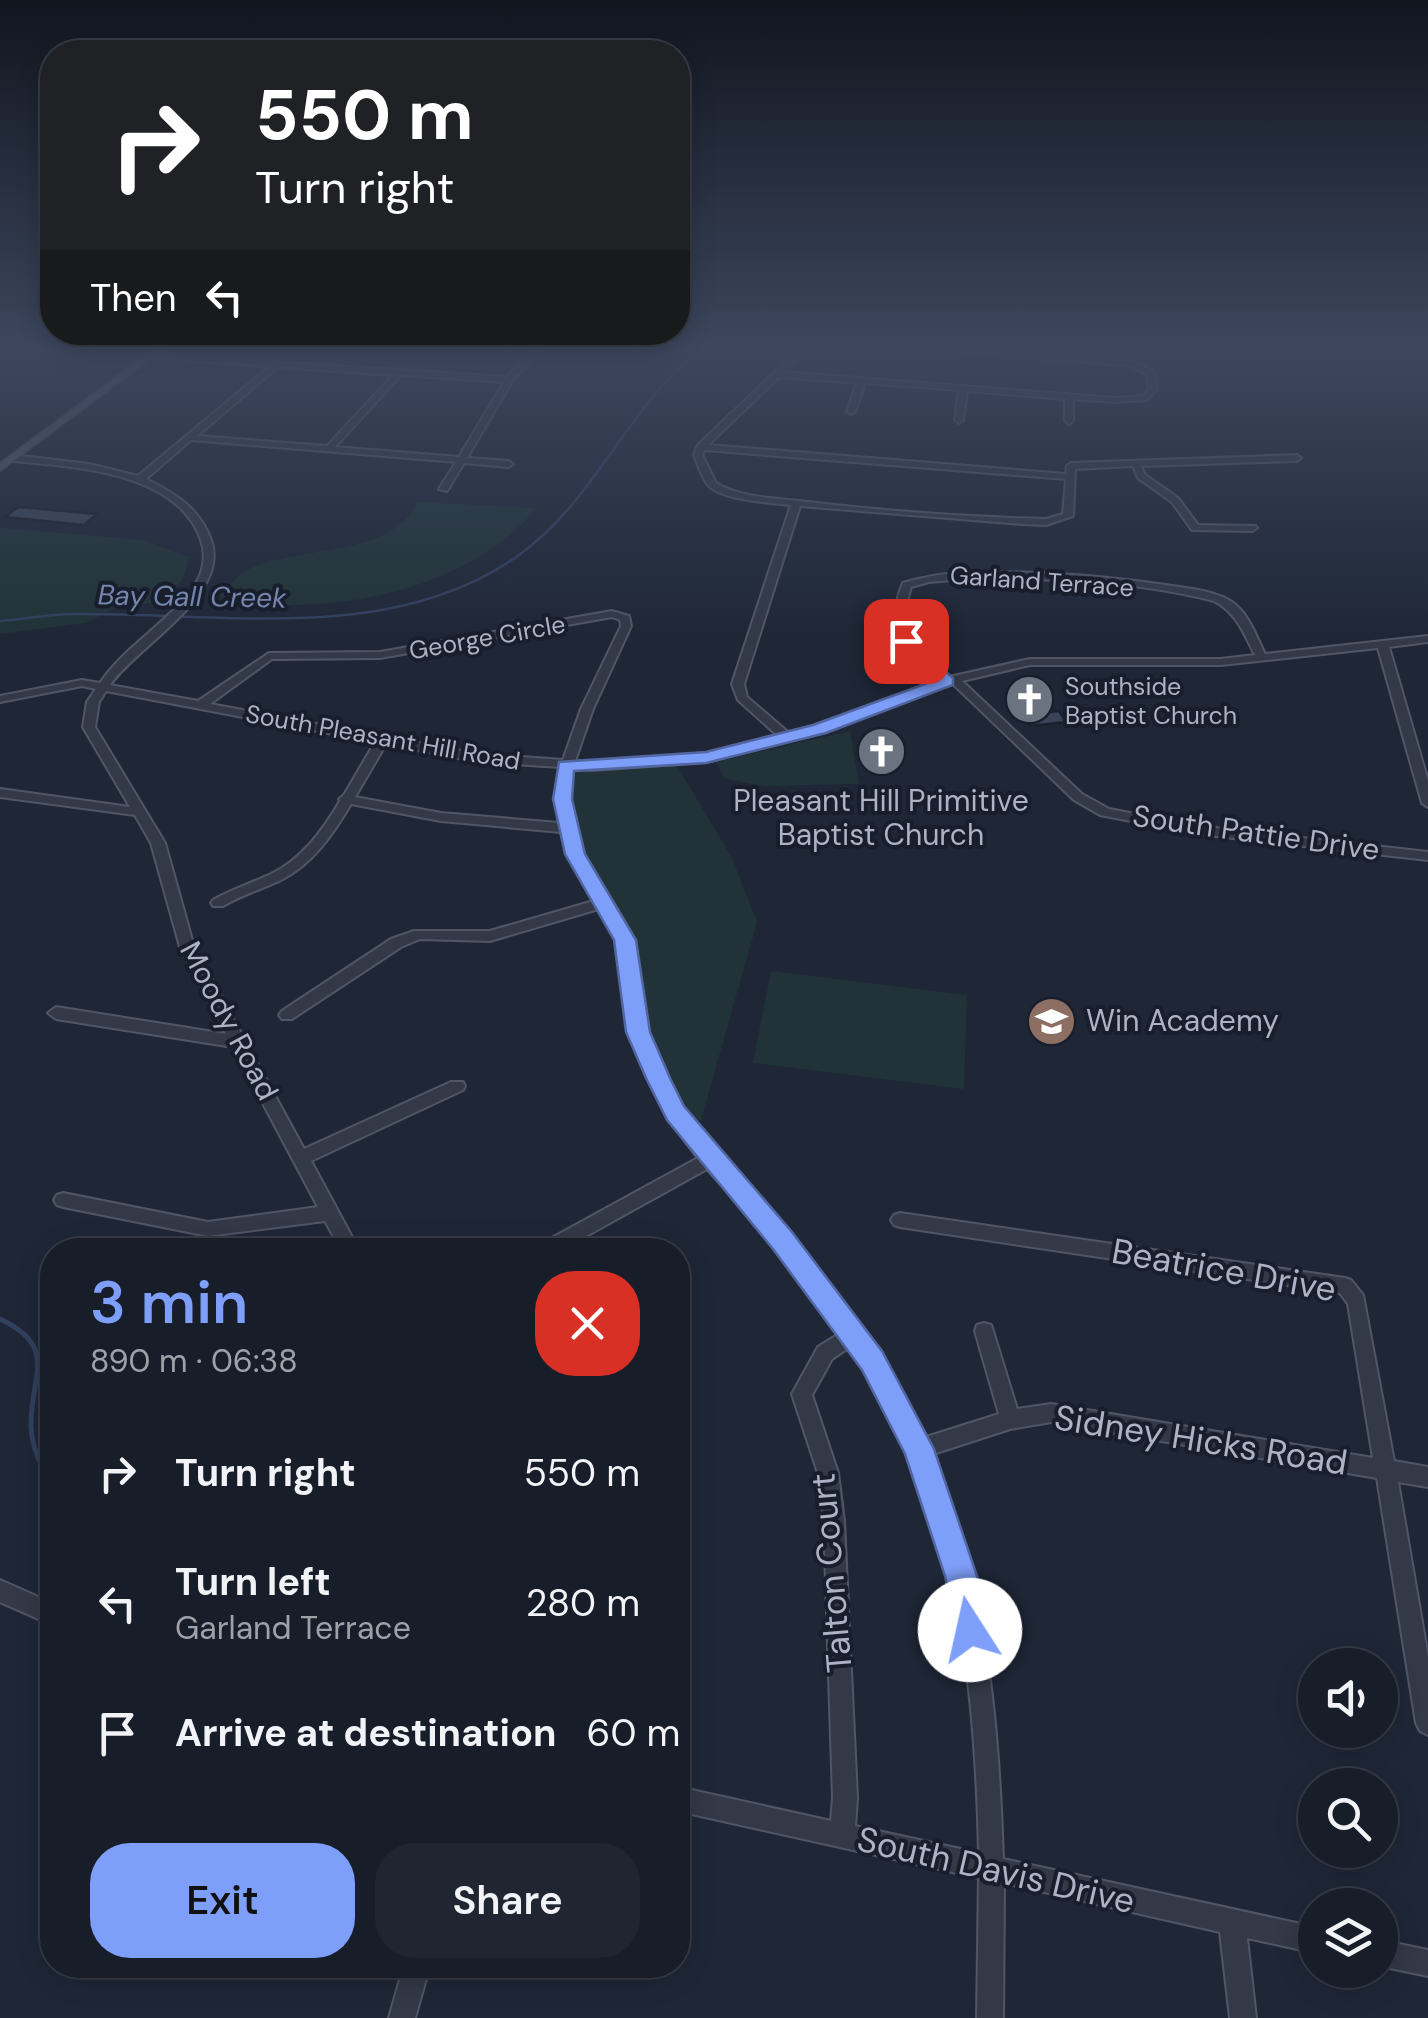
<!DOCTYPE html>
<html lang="en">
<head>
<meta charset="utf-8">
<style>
	:root { --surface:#171d29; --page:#202631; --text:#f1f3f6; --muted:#9ea2a8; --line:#363b46; --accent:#7e9ff9 }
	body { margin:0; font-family:"DM Sans",sans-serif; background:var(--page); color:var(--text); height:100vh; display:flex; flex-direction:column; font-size:38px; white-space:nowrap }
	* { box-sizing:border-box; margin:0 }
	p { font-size:32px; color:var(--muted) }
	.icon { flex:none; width:55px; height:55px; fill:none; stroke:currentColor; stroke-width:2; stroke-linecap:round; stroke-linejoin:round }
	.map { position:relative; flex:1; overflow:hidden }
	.side { position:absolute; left:40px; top:1238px; width:650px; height:740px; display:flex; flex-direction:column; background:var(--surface); border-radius:40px; box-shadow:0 5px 25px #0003,0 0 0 2px var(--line) }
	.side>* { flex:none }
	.banner { position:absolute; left:40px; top:40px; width:650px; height:305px; border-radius:40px; box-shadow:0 5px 25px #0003,0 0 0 2px var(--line); background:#202124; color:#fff; overflow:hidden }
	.controls { position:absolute; left:1298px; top:1648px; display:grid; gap:20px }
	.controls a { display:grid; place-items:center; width:100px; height:100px; border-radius:50%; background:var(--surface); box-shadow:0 5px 25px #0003,0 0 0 2px var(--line); font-size:50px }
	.pin { position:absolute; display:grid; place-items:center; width:85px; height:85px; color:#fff; margin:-42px; border-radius:20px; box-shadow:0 5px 15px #0006 }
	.me { position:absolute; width:110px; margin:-55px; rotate:350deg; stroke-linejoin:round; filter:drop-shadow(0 0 8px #0008) }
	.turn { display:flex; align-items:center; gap:35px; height:210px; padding:0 50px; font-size:45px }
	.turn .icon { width:130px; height:130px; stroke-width:2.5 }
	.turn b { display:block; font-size:70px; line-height:85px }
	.then { display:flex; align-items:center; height:95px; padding:0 50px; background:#0003; gap:20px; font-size:38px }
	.round { display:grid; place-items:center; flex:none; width:105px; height:105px; border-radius:40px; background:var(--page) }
	.summary { display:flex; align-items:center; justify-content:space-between; height:170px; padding:0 50px }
	h1 { font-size:60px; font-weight:600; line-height:75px; color:var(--accent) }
	.primary-button { display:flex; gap:20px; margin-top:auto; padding:20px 50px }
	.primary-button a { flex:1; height:115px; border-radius:40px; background:var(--accent); color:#111; font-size:40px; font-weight:600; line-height:115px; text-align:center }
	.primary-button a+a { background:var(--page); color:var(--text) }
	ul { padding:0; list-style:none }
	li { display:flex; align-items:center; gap:30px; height:130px; padding:0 50px }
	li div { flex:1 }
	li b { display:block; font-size:38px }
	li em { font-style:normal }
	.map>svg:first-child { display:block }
	.green { fill:#213338 }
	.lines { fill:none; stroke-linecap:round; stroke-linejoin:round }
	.stream-far1 { stroke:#32405f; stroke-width:2.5 }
	.stream { stroke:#32405f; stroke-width:5 }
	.building { fill:#3b4457; stroke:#1a202e; stroke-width:2.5 }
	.minor-casing { stroke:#505665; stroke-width:4 }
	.major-casing { stroke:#3c4251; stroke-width:3 }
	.minor { fill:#333947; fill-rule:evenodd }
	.major { fill:#515868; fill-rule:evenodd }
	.route { fill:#7e9ff9; stroke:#5267a2; stroke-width:2.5 }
	.labels { text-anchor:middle; stroke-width:8; stroke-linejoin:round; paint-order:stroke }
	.far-street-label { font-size:25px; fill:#adb3c4; stroke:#191e2c }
	.far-poi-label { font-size:25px; fill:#adb3c4; stroke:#191e2c; text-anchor:start }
	.far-water-label { font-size:28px; font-style:italic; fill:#7486ad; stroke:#191e2c }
	.poi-label { font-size:30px; fill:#adb3c4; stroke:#191e2c }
	.street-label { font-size:30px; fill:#adb3c4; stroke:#191e2c }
	.near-street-label { font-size:35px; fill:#adb3c4; stroke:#191e2c }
</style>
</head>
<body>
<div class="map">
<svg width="1428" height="2018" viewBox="0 0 1428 2018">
	<rect width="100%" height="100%" fill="#1f2737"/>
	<!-- green -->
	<path class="green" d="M418,502l119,6c-73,85 -208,109 -315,92l-2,-5c9,-9 17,-20 29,-26 51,-24 140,-10 169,-67z
		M0,528l142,12 47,17 -6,22 -22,22 -50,9 -25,13 -86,11z
		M850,731l9,53 -95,2 -39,-7 -9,-17z
		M676,764l56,94 25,64 -56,198 -10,-3 -51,-84 -13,-94 -59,-112v-59z
		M771,971l196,24 -3,94 -211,-26z"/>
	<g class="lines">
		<!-- stream-far1 -->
		<path class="stream-far1" d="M0,621c25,-2 50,-7 75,-7 145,-2 317,32 444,-59 74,-53 108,-145 178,-204"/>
		<!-- stream -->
		<path class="stream" d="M0,1319c60,28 30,57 31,108 1,22 11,40 21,60"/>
	</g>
	<!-- building -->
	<path class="building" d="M18,507l79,7 -13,11 -79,-8z
		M1033,687l17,25 9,-1 7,11 -36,4 -7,-10 5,-1 -16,-25z
		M869,736h18l7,31 -19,1z"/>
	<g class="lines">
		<defs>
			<path id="minor" d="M530,351h8l-26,30 -45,77 42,3 4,3 -4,3 -45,-4 -17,28 -8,-2 17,-27 -265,-22 -45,39c29,14 54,30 65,61 20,55 -74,106 -101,145l88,16 71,-48 111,-1 232,-41 17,5 2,10 -38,83 -18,52 17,1 114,-8 72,-18 -40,-36 -6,-16 59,-179c-20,-2 -69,-5 -82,-19 -8,-9 -11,-21 -15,-31l4,-10 99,-94h8l-22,21 331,26 30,-2 5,-7 -2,-14 -14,-9 -177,-15h36l143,11 19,10 3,17 -10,11 -33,2 -41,-3v22l-4,3 -4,-3v-22l-98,-8 -4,29 -4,3 -4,-3 4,-30 -94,-7 -10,29 -4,2 -4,-2 10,-29 -78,-6 -71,68 358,29 1,-8 4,-3 226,-8 4,3 -4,3 -156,5 4,9 33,23 20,27 57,1 2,2 -5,3 -60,-1 -20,-28 -34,-24 -5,-12 -58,3 -2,47 -27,9 -25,-1 -221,-18 -56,178 3,13 42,36 26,-7 124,-46c-32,-27 -55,-54 -36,-97 21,-6 40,-10 61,-10 69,-3 140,3 208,13 19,3 44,5 60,16 17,12 24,34 33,52l163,-18v6l-39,5 39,134v26l-6,-4 -44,-155 -157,17h-191l-68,16 120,113 27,15 89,17 230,26v8l-230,-26 -98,-19 -26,-15 -122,-117 -129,49 -117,30 -114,8 -19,-2c-4,37 -3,71 18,103 12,19 27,36 36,57 13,29 10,60 16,90 6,32 22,62 39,90 29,49 70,84 107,127 53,62 98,129 134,203l76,-24 -24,-83 2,-6 7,-2 7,2 2,6 24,78 34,-5 322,54 -25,-154 -8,-11 -440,-66 -6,-2 -3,-5 3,-5 6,-2 445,65 6,2 12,15 31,166 34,6v20l-30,-5 30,175v78l-8,-4 -4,-8 -39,-245 -326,-56 -41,7 -80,26c17,43 33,85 43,130 21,90 27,182 30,274l312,68v26l-68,-15 9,80h-26l-10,-86 -216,-49 -1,135h-26l2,-140 -301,-67v-24l153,34 2,-23 -9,-277 -6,-48 -26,-79 26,-47 24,-15 -68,-90 -67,-73 -146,81h-25l3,-5 159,-87c-29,-37 -58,-84 -69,-130 -9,-42 -3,-82 -27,-120l-112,33 -70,-2 -19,8 -109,72h-10l-3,-4 3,-4 109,-72 23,-8h76l107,-31 -29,-45 -7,-23 -120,-11 -90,-17c-18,30 -38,60 -70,76 -19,9 -39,15 -58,26h-10l-2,-3 2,-3c19,-11 39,-17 58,-26 31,-15 52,-44 69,-73l-1,-2 5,-4 31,-53 -269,-51 -7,11 -4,25 70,116 29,104 110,202 147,-67h12l2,4 -2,4 -152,71 48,89h-18l-16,-29 -117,15 -145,-29 -6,-2 -3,-5 3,-5 6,-2 145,29 110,-15 -85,-160 -177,-28 -8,-6 8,-6 170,27 -46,-87 -29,-104 -16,-28 -135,-18v-8l130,18 -47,-80 4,-25 9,-13 -14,-3 -82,16v-6l82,-16 18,3c26,-38 70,-61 96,-100 8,-13 10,-29 5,-43 -24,-69 -127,-73 -188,-79l-4,-3 4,-3 76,9 49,12 132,-110 -123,-8 3,-4 357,23zM278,367l115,8 -66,71 -130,-10zM401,375l103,7 -45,75 -124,-10zM704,450l362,29 -3,35 -17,5c-83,-2 -165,-8 -247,-18 -27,-3 -60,-4 -83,-18l-14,-28zM963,579c83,-1 170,1 251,22 23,12 30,33 41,54l-34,4h-191l-81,18c-31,-26 -52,-48 -38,-90l18,-5zM612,617l8,3 1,6 -40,83 -18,51 -85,-6 -268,-50 62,-45 108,-1zM386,744l92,18 83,5 -4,29 2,27 -118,-10 -86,-16zM851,1346c21,33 40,66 56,101 57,127 69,269 72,406l-124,-27 2,-28 -13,-277 -6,-48 -26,-78 20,-36z
				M0,1580l52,23v22l-52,-23z
				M1380,1940l48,10v26l-48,-10z
				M404,1965h26l-15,53h-26z"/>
			<path id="major" d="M151,351h10l-161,120v-8z"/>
		</defs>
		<!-- minor casing -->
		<use href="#minor" class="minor-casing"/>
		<!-- major casing -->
		<use href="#major" class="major-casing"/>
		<!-- minor -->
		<use href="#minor" class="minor"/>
		<!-- major -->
		<use href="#major" class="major"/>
	</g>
	<!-- sky -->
	<linearGradient id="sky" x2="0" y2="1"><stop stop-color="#11151e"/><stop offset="0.55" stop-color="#3c475e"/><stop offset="1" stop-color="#3c475e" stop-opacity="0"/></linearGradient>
	<rect width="1428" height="634" fill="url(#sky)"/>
	<!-- route -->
	<path class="route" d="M906,636l47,42v7l-127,48 -120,30 -132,8 -2,28 13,55 51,86 14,92 20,46 14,28 108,126 90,119 52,98 43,127 10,54 -5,12 -12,4 -12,-4 -13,-66 -40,-122 -43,-84 -89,-121 -106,-129 -21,-42 -20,-46 -12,-92 -49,-86 -12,-55 6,-37 147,-10 107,-27 123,-45 -38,-39z"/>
	<!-- icons -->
	<defs>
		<symbol id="church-disc" viewBox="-11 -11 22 22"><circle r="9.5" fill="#6b7280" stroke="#191e2c"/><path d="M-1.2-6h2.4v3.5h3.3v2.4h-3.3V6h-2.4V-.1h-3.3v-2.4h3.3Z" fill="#fff"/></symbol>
		<symbol id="school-disc" viewBox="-11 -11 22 22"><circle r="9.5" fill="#8d6e63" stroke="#191e2c"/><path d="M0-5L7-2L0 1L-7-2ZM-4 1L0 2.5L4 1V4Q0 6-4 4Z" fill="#fff"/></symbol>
	</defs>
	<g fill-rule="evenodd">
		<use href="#church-disc" x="1002" y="672" width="55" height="55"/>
		<use href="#church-disc" x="854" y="724" width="55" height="55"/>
		<use href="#school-disc" x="1024" y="994" width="55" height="55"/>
	</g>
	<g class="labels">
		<!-- far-street labels -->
		<g class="far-street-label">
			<text transform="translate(1042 581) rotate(4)" y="9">Garland Terrace</text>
			<text transform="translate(487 637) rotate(-10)" y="9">George Circle</text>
			<text transform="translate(383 737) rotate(10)" y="9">South Pleasant Hill Road</text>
		</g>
		<!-- far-poi labels -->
		<g class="far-poi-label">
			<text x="1065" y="695">Southside<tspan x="1065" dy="29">Baptist Church</tspan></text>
		</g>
		<!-- far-water labels -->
		<g class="far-water-label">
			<text transform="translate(192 596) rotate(1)" y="10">Bay Gall Creek</text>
		</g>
		<!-- poi labels -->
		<g class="poi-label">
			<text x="881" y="811">Pleasant Hill Primitive<tspan x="881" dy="34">Baptist Church</tspan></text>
			<text x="1086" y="1031" text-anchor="start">Win Academy</text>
		</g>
		<!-- street labels -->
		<g class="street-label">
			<text transform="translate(1256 833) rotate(8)" y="10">South Pattie Drive</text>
			<text transform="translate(229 1021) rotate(62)" y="10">Moody Road</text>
		</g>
		<!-- near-street labels -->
		<g class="near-street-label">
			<text transform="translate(1224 1270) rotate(10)" y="12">Beatrice Drive</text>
			<text transform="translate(1201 1440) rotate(9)" y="12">Sidney Hicks Road</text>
			<text transform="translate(831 1573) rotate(-95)" y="12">Talton Court</text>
			<text transform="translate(996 1870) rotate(13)" y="12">South Davis Drive</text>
		</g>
	</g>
</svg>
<div class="controls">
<a><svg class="icon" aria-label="sound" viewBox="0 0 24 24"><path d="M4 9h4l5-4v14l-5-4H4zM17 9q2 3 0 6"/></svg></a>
<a><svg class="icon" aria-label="search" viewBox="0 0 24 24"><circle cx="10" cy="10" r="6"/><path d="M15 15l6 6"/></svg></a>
<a><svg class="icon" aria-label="layers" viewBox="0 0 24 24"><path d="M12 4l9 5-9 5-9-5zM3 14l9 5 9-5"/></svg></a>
</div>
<div class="pin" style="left:906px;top:641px;background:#d93025"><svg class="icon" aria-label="arrive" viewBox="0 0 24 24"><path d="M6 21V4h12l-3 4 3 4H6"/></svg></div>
<svg class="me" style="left:970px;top:1630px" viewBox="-20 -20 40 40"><circle r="19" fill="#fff"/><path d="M0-13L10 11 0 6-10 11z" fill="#7e9ff9"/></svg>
<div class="banner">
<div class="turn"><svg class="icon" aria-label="right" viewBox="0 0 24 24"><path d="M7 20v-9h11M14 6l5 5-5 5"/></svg><div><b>550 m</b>Turn right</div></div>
<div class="then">Then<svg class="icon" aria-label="left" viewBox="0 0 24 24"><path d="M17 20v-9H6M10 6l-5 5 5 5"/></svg></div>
</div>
<section class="side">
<div class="summary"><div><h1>3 min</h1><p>890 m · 06:38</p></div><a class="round" style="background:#d93025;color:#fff"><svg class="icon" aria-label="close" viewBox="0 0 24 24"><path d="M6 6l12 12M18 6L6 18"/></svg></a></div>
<ul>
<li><svg class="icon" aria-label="right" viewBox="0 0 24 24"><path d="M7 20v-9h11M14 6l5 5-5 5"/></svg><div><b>Turn right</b></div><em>550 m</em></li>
<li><svg class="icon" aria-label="left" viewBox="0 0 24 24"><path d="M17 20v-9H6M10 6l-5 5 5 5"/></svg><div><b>Turn left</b><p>Garland Terrace</p></div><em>280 m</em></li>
<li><svg class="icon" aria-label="arrive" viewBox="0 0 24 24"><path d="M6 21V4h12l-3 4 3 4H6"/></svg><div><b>Arrive at destination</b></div><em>60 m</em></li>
</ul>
<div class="primary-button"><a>Exit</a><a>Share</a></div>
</section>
</div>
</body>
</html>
